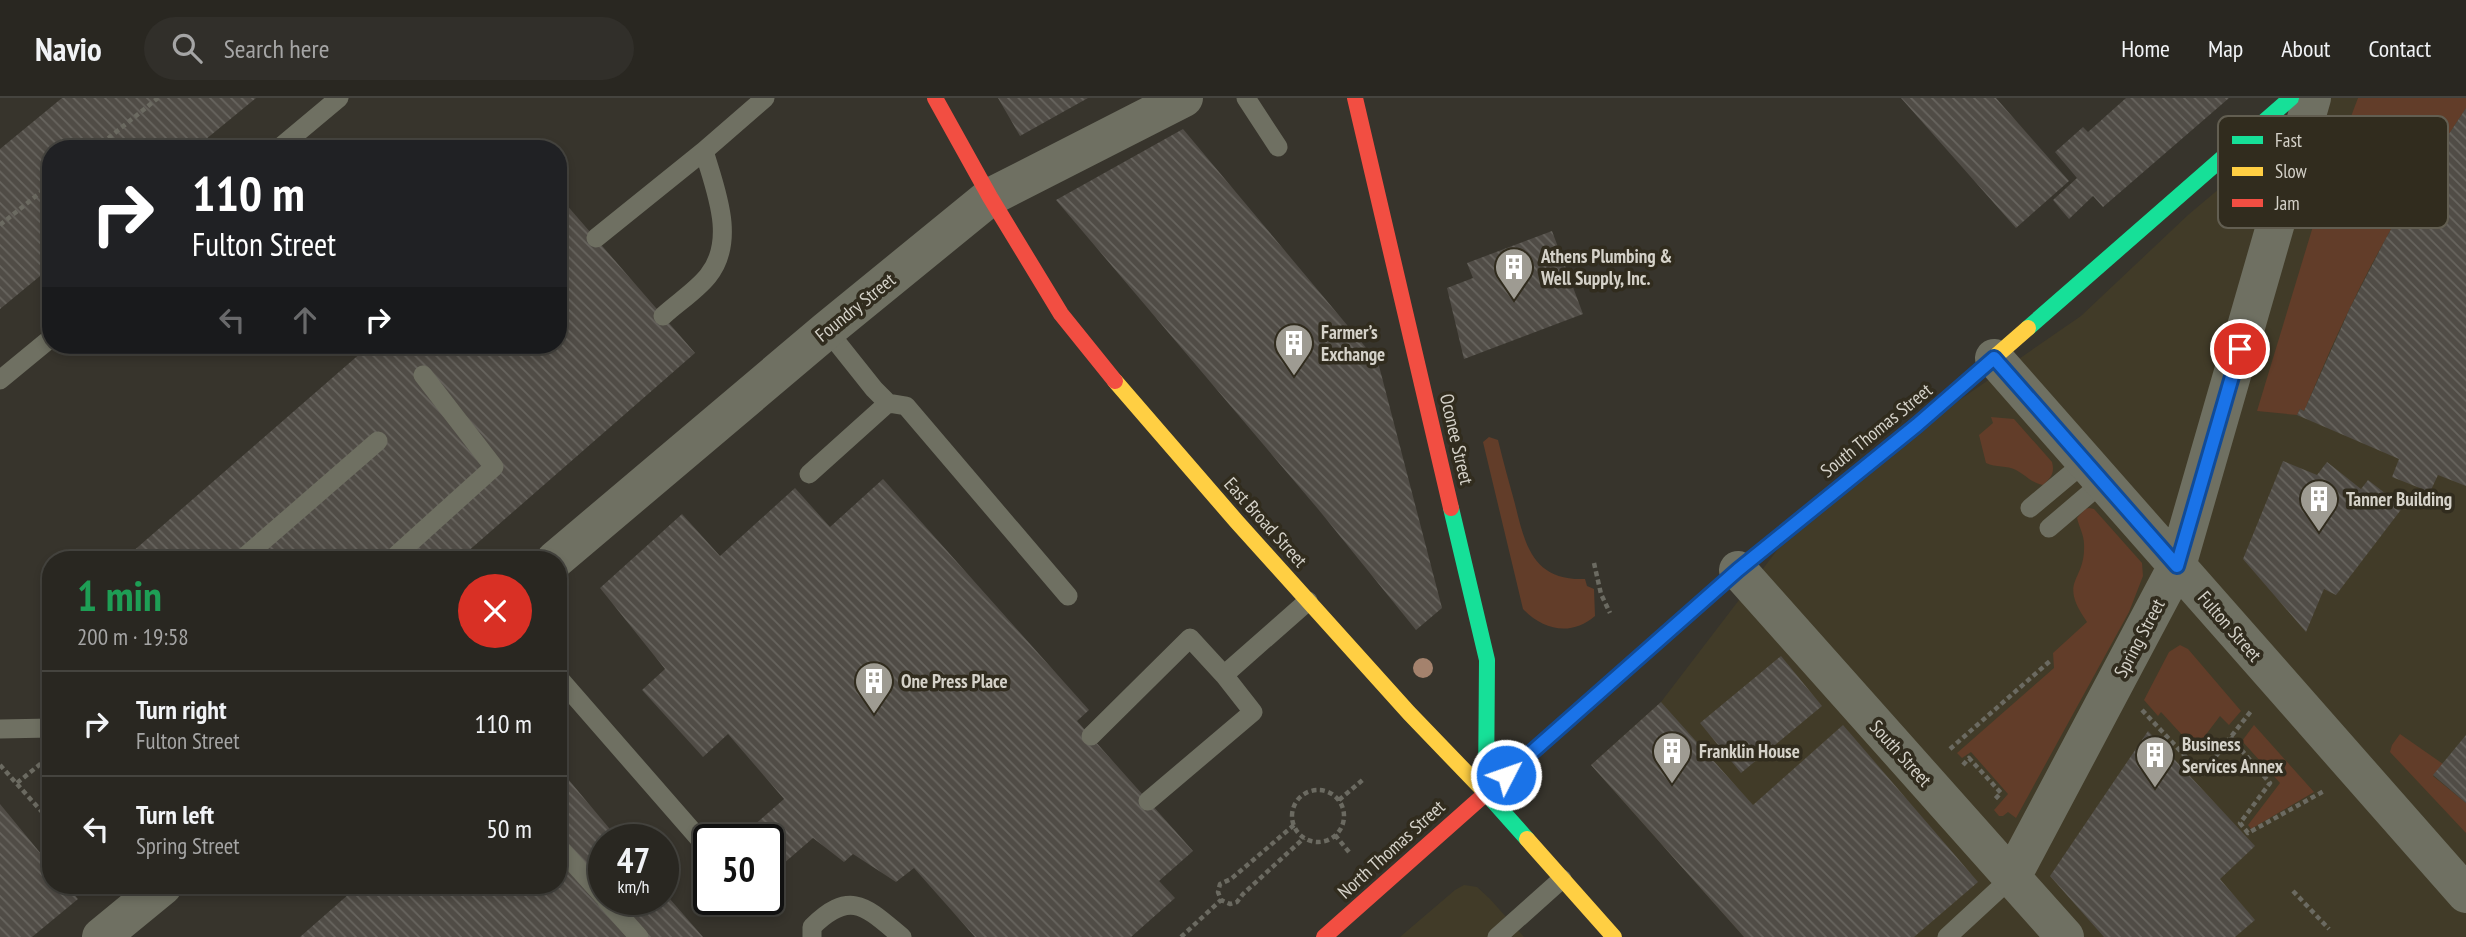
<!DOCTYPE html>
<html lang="en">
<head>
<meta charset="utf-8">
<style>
	:root { --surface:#292721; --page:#312f2a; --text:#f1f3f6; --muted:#a5a5a5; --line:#45443f }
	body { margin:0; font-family:"PT Sans Narrow",sans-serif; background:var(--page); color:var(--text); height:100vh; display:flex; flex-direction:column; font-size:26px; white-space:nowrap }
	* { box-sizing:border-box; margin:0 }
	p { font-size:23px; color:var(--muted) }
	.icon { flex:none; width:38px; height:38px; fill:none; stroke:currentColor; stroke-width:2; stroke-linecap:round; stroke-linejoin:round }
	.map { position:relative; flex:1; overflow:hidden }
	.side { position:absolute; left:42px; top:453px; width:525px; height:343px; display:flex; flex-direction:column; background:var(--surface); border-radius:28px; box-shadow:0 4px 10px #0003,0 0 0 2px var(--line) }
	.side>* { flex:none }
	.banner { position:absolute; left:42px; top:42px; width:525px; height:214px; border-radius:28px; box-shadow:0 4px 10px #0003,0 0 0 2px var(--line); background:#202124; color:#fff; overflow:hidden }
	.speed { position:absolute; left:588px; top:726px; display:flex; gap:14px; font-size:35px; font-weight:700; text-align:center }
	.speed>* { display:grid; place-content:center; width:91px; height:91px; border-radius:50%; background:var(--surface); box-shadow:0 4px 10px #0003,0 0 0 2px var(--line); line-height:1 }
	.speed small { font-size:18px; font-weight:400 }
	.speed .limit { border:4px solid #111; border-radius:10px; background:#fff; color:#111 }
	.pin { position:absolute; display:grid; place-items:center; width:60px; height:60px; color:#fff; margin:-30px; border:4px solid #fff; border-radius:50%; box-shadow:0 2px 7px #0007 }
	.me { position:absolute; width:77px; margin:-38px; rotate:49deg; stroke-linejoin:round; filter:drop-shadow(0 0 5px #0008) }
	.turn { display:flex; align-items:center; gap:24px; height:147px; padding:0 35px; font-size:32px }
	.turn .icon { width:91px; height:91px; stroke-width:2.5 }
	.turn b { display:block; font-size:49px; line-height:60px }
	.lanes { display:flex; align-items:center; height:66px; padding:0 35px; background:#0003; justify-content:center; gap:35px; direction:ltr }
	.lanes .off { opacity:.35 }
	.round { display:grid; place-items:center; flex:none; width:74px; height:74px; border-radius:37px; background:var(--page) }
	.summary { display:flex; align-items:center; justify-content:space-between; height:119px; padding:0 35px }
	h1 { font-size:42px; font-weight:800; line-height:52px; color:#1e9e55 }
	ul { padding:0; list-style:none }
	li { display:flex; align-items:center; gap:21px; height:105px; padding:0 35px; border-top:2px solid var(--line) }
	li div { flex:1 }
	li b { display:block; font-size:26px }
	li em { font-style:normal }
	header { display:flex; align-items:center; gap:42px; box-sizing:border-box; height:98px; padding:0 35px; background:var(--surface); border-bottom:2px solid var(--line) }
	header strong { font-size:33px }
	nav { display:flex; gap:38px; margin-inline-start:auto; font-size:24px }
	.search { width:490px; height:63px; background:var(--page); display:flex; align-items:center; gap:18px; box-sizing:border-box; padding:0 24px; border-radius:38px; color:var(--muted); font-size:26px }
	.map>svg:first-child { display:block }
	.built { fill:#413b28 }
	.green { fill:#623d29 }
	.building { fill:url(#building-back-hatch) }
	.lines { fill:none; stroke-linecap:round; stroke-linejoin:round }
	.path { stroke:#6b6a61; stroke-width:4.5; stroke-dasharray:5 3.5; stroke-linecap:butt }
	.lane { stroke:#6f7062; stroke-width:19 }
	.street { stroke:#6f7062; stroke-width:38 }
	.fast { stroke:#16e098; stroke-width:16 }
	.slow { stroke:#ffcf43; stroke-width:16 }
	.jam { stroke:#f24e42; stroke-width:16 }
	.tree { fill:#a4826d }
	.route-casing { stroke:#114b97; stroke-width:18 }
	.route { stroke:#1a73e8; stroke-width:12 }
	.labels { text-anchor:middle; stroke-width:7; stroke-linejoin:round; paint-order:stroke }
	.poi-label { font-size:19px; font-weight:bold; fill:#d5d2c9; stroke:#312c1e; text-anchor:start }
	.street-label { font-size:19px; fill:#d5d2c9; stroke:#312c1e }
	.key { fill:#312c1e; stroke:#625e51; stroke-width:2 }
	.key-label { font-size:19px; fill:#d5d2c9 }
</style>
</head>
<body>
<header>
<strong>Navio</strong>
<div class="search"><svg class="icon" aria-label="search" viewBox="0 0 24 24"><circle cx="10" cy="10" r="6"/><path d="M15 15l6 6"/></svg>Search here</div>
<nav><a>Home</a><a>Map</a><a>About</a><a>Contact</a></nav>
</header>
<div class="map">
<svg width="2466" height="839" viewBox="0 0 2466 839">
	<defs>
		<pattern id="building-back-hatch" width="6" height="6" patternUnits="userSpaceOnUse" patternTransform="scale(1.75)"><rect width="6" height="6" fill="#504c46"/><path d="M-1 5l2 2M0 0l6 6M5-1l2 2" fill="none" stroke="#68655f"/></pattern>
	</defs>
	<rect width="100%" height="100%" fill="#37342c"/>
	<!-- built -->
	<path class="built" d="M2327,0h139v839h-722l-153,-172 70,-63 117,-153 167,-139 136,-94 107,-101z
		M1464,787l13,2 13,12 34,38h-124l55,-47z"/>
	<!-- green -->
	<path class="green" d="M2358,0h108v10c-42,64 -83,130 -116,200 -17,34 -31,69 -46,103l-4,-2 -3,6 -40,-4 70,-231z
		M1991,319l23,2 38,43c3,11 -1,16 -9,23 -12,-2 -17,-10 -27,-15 -9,-5 -20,-2 -30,-7l-7,-28 14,-12z
		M1489,339l9,3c5,21 11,42 17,64 10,41 18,77 70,75l2,7 7,3 1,27c-23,20 -51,15 -72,-7l-40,-167z
		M2089,410l5,1 48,54 1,13 -14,36 -113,206 -8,-6 -5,4h-4l-5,-6 14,-16 -37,-42 -9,6 -5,-5 97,-85 -1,-15 34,-31c-30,-43 -1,-39 -3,-78 0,-9 -5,-17 -7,-26l8,-9z
		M2180,547l8,4 53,62 -12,14 -9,-9 -25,33 -34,-37 -3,4 -14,-16 25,-48z
		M2254,627l60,67 -63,37 -3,-4 32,-42 -38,-42z
		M2400,636l43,30 -10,12 33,27v30l-76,-81 2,-7z"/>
	<!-- building -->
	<path class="building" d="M62,0h194l-62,51h-143v118l-51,42v-160z
		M998,0h90l-68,38z
		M1901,0h95l73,83 -53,47z
		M2126,0h103l-126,109 -10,-11 -24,23 -16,-19 24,-22 -22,-26 28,-25 5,5z
		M2466,10v378l-28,-11 -8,17 -38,-15 7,-18 -102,-44 3,-6 4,2 46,-103 35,-68 37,-65z
		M1183,31l195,233 64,246 -26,22 -98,-121 -262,-309z
		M558,97l137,158 -237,207h-335l247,-215h188z
		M1552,133l31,83 -119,45 -17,-71 26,-10 -6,-15z
		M2283,363l34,14 10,-13 34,27 7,-9 35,27 -67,88 -12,-6 -18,43 -63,-73z
		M883,381l206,231 -12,11 116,130 -34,30 16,17 -44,39h-156l-61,-69 -18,14 -43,-28 -9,8 -31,-24 -45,39v-37h-31l47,-41 -56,-65 -25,23 -61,-67 23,-21 -65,-81 82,-74 38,42 75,-68 35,39z
		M1781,558l41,50 -81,67 -41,-50z
		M1661,604l92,103 90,-80 135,157 -64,55h-170l-153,-172z
		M2148,633l107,115 -35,33 35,41 -20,17h-131l-54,-61z
		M2466,637v68l-33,-28z
		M558,669l61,73h-15v60h59v-9l40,46h-403l58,-51h200z
		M0,706l51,62v20h16l11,13 -46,38h-32z"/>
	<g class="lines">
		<!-- path -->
		<path class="path" d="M95,51l63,-51
			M0,127l51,-41
			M1594,465l7,31 9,19
			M2142,612l60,64 49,-63
			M2230,639l40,46 -30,40 8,10 76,-42
			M1950,651l100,-88
			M0,667l51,57
			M1963,667l6,-7 32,35 -8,8
			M17,685l32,-26
			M1292 718a26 26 0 1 1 52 0a26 26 0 1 1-52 0Z
			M1339,702l26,-22
			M1294,727l-63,54 -11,5 -2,8 3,8 9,4 7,-2 6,-8 61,-56
			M1335,737l14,17
			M2293,793l36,38
			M1181,839l40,-37"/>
		<!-- lane -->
		<path class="lane" d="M1246,0l32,49
			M278,51l61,-51
			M596,140l108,-87
			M663,218c14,-13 33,-25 45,-40 29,-36 7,-87 -4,-125l61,-53
			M827,232l47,59 14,14 18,3 162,190
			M0,282l51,-42
			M809,376l79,-71
			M2030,410l55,-46
			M2049,430l54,-46
			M241,462l137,-119
			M391,462l103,-93 -71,-92
			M558,579l151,173
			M0,631l51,-1
			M1091,638l99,-98 34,37
			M1148,703l105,-89 -29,-37 84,-74
			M558,748l46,51
			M606,802l33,37
			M812,839v-10c39,-39 55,-19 90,10
			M1497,839l65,-58
			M1947,839l65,-60"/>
		<!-- street -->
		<path class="street" d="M1994,260l472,536
			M555,462l272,-230 163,-133 194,-99
			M1738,472l327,367
			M2012,779l165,-311 135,-468
			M101,839l62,-51"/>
		<!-- fast -->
		<path class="fast" d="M2028,230l263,-230
			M1451,410l36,152 -1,133 41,46"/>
		<!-- slow -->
		<path class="slow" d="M1115,283l122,141 172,191 77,80
			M1600,594l138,-122 179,-145 111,-97
			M1527,741l87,98"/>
		<!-- jam -->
		<path class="jam" d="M935,0l55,99 71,117 54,67
			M1355,0l96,410
			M1324,839l276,-245"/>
	</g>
	<!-- trees -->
	<circle class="tree" cx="1423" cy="570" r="10"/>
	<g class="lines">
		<defs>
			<path id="route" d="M1506,677l232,-205 179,-145 77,-67 183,208 63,-217"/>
		</defs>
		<!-- route casing -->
		<use href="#route" class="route-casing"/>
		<!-- route -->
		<use href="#route" class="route"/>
	</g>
	<!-- icons -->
	<defs>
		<symbol id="building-pin" viewBox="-11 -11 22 30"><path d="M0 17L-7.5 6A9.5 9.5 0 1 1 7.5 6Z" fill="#9e9b92" stroke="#312c1e"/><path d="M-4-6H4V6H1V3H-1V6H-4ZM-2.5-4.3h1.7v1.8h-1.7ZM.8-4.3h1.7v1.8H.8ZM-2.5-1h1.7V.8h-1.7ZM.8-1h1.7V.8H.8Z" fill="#fff"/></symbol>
	</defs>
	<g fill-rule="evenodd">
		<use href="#building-pin" x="1492" y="147" width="44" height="60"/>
		<use href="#building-pin" x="1272" y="223" width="44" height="60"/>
		<use href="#building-pin" x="2297" y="379" width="44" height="60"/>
		<use href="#building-pin" x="852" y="561" width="44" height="60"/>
		<use href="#building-pin" x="1650" y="631" width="44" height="60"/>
		<use href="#building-pin" x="2133" y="635" width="44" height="60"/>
	</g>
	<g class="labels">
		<!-- poi labels -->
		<g class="poi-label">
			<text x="1541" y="165">Athens Plumbing &amp;<tspan x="1541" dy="22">Well Supply, Inc.</tspan></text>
			<text x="1321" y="241">Farmer’s<tspan x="1321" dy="22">Exchange</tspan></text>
			<text x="2346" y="408">Tanner Building</text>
			<text x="901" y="590">One Press Place</text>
			<text x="2182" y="653">Business<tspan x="2182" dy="22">Services Annex</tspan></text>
			<text x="1699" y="660">Franklin House</text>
		</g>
		<!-- street labels -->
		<g class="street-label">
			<text transform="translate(855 209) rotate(-39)" y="7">Foundry Street</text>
			<text transform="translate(1876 332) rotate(-39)" y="7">South Thomas Street</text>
			<text transform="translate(1457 341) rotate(77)" y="7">Oconee Street</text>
			<text transform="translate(1266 424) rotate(48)" y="7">East Broad Street</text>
			<text transform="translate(2230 528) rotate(49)" y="7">Fulton Street</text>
			<text transform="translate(2139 540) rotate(-62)" y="7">Spring Street</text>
			<text transform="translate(1901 655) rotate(48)" y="7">South Street</text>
			<text transform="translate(1391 751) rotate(-42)" y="7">North Thomas Street</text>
		</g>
	</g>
	<!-- legend -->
	<rect x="2218" y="18" width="230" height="112" rx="10" class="key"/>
	<rect x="2232" y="38" width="31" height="8" fill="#16e098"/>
	<rect x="2232" y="69" width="31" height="9" fill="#ffcf43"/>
	<rect x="2232" y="101" width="31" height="8" fill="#f24e42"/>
	<g class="key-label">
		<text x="2275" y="49">Fast</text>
		<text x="2275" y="80">Slow</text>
		<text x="2275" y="112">Jam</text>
	</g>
</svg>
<div class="speed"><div>47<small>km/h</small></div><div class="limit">50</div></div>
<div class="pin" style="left:2240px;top:251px;background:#d93025"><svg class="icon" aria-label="arrive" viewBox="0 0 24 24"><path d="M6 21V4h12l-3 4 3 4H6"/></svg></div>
<svg class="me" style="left:1506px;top:677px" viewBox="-20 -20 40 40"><circle r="17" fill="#1a73e8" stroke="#fff" stroke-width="3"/><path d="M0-11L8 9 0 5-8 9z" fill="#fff"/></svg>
<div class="banner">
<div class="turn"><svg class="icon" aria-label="right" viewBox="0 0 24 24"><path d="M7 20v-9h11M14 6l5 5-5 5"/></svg><div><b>110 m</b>Fulton Street</div></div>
<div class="lanes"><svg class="icon off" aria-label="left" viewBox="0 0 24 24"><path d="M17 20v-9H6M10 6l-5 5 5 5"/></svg><svg class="icon off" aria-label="ahead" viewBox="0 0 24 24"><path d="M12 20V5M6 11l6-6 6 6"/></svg><svg class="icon" aria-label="right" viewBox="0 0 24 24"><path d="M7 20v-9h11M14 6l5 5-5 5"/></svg></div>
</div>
<section class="side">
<div class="summary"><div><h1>1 min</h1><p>200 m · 19:58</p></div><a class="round" style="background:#d93025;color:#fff"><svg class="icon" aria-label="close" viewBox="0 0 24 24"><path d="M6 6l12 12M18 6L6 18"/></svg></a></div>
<ul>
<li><svg class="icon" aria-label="right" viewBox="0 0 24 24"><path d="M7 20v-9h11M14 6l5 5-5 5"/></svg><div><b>Turn right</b><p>Fulton Street</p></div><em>110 m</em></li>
<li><svg class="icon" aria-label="left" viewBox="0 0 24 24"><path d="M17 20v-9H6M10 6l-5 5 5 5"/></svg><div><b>Turn left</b><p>Spring Street</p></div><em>50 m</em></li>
</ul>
</section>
</div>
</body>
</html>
